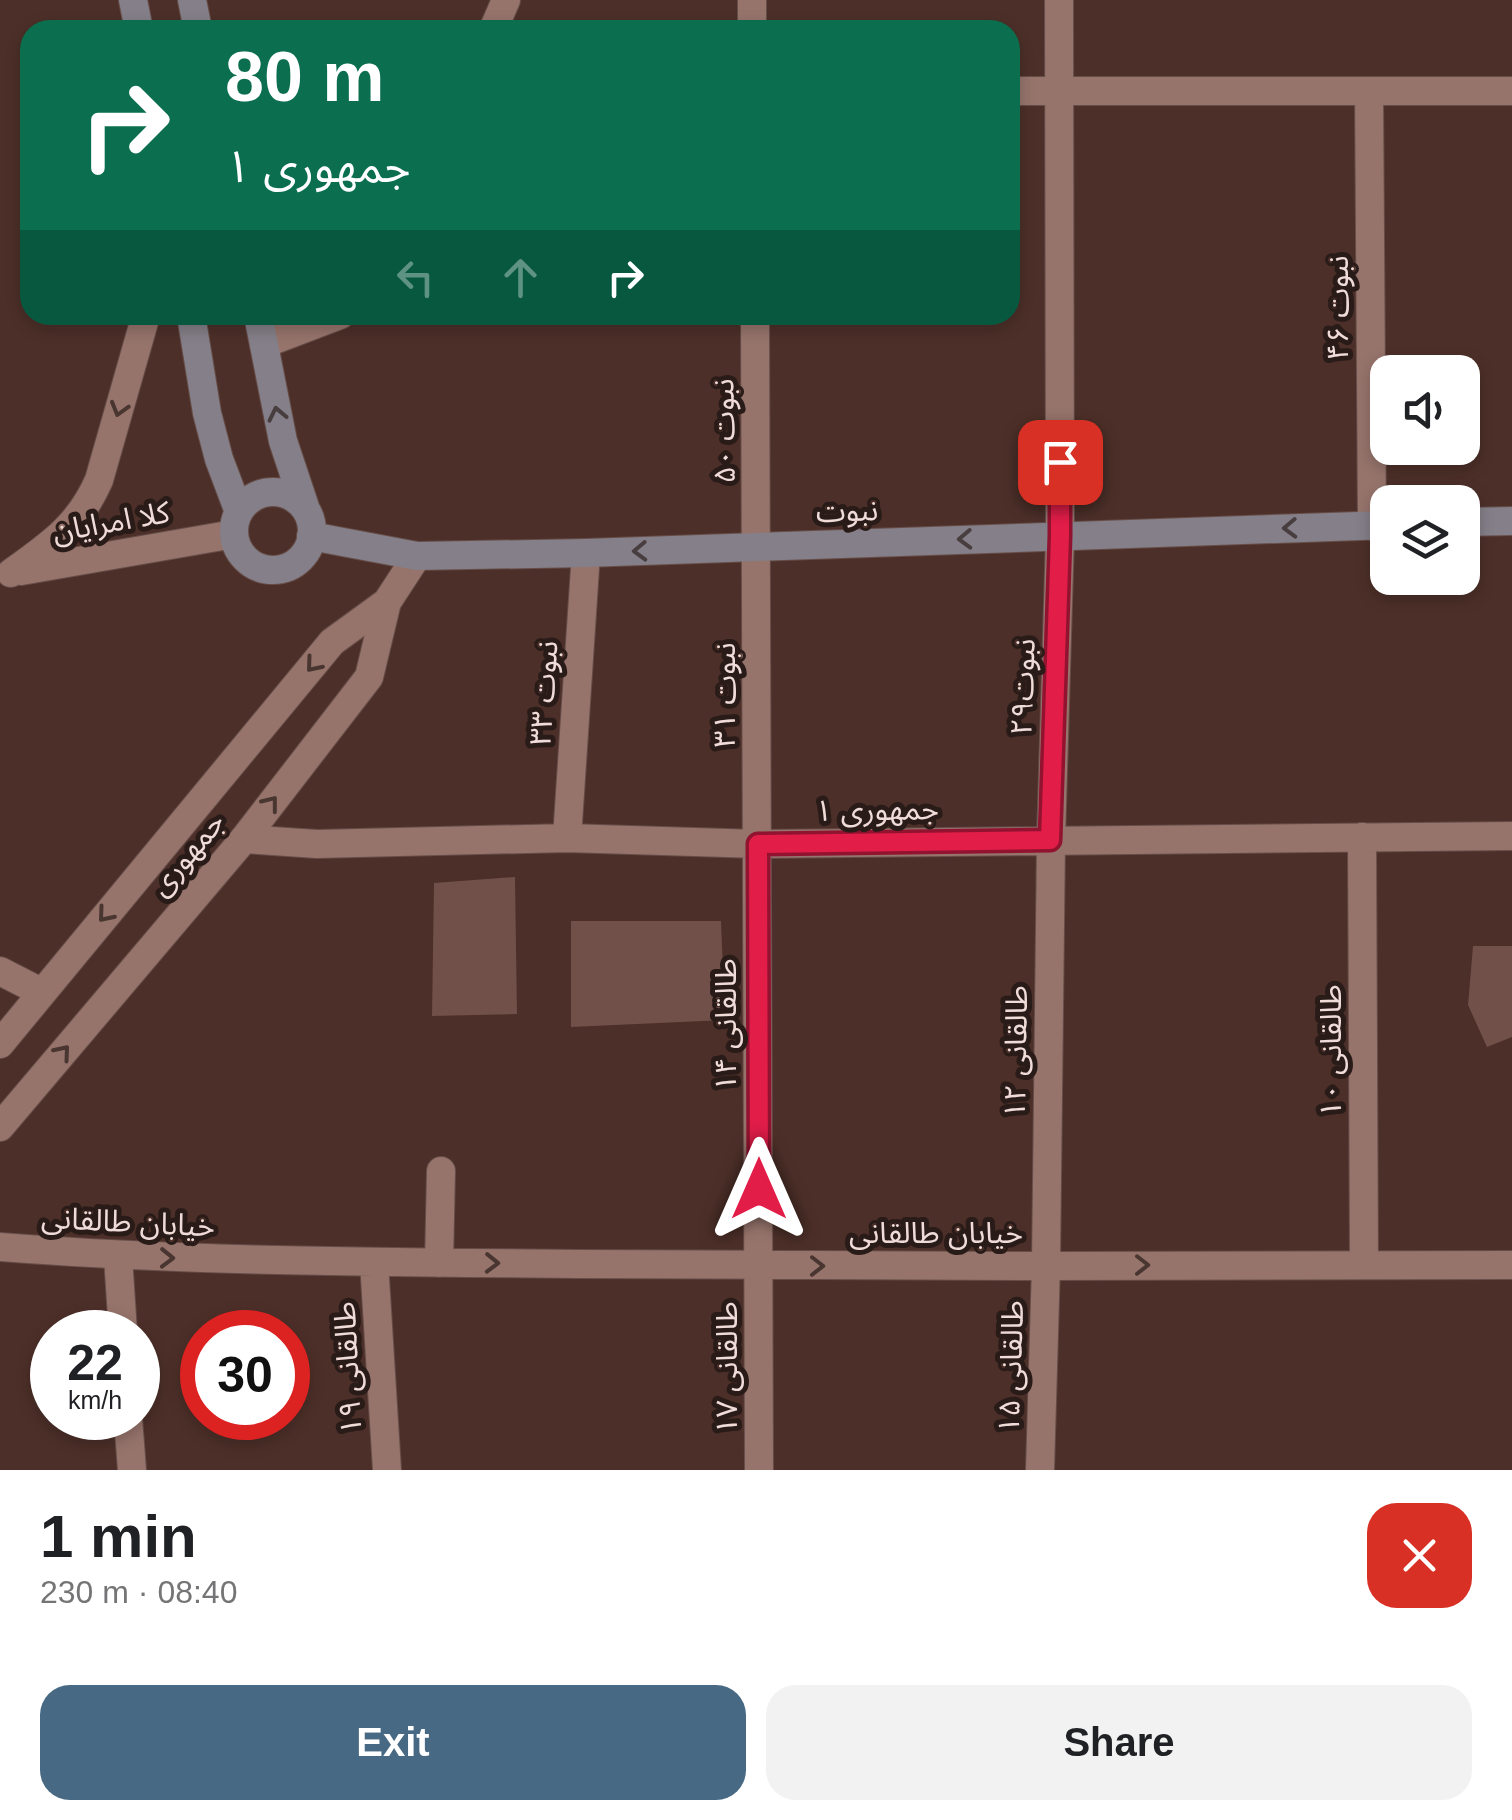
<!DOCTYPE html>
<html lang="en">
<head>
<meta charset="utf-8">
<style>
	:root { --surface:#fff; --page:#f2f2f2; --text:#202124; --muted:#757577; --accent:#476983 }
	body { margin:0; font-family:Arial,"Noto Sans Arabic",sans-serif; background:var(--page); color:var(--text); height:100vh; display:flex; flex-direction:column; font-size:38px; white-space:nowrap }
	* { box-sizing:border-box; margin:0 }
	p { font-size:32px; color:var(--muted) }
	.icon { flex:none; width:55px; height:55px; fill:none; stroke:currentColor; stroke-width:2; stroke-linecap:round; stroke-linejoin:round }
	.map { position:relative; height:1470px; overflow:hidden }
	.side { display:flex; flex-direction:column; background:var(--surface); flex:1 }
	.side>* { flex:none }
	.top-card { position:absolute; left:20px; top:20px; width:1000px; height:305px; border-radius:30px; box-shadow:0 5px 15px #0003; background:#0b6e4f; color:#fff; overflow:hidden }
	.tools { position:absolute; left:1370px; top:355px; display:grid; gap:20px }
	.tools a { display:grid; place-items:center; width:110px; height:110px; border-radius:20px; background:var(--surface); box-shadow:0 5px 15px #0003; font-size:50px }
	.speed { position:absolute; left:30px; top:1310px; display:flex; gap:20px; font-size:50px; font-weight:700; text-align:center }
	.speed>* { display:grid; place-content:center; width:130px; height:130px; border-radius:50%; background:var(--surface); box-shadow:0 5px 15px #0003; line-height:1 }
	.speed small { font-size:25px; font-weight:400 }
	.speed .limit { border:15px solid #d22; background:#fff; color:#111 }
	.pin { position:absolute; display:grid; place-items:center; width:85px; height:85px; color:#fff; margin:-42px; border-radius:20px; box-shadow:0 5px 15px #0006 }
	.me { position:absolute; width:110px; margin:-55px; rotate:0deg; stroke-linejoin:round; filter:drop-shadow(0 0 8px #0008) }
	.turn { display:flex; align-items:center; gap:35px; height:210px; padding:0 40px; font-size:45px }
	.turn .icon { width:130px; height:130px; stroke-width:2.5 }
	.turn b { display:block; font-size:70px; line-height:85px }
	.lanes { display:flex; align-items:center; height:95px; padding:0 40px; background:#0003; justify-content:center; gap:50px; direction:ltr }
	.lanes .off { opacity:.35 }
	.round { display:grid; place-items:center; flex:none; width:105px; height:105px; border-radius:30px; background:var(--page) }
	.summary { display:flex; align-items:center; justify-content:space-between; height:170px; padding:0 40px }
	h1 { font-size:60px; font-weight:700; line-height:75px }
	.action { display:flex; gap:20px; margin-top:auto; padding:20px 40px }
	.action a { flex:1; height:115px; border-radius:30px; background:var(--accent); color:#fff; font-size:40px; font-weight:700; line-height:115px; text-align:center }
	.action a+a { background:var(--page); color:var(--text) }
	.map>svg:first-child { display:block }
	.building { fill:#705049 }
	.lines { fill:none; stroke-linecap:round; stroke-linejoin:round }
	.minor-casing { stroke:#664d48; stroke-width:30 }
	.tertiary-casing { stroke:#664d48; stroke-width:30 }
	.secondary-casing { stroke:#664d48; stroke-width:30 }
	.minor { stroke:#96746c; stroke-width:28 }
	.tertiary { stroke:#96746c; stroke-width:28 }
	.secondary { stroke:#847f88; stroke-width:28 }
	.oneway { stroke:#4a3631 }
	.oneway2 { stroke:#493e3f }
	.route-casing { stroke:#92132f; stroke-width:25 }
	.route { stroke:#e11d48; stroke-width:18 }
	.labels { text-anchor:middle; stroke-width:10; stroke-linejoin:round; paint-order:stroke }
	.street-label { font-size:30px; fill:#efdbd7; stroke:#291b18 }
</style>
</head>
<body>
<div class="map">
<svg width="1512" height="1470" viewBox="0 0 1512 1470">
	<rect width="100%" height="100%" fill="#4c2f28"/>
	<!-- building -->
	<path class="building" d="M515,877l2,137 -85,2 2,-133z
		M571,921h150l4,99 -154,7z
		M1473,946h39v91l-25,10 -19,-42z"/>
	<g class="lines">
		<defs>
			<path id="minor" d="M752,0v30
				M493,30l13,-30
				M1010,91h502
				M1369,91l3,435
				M755,315l4,1155
				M264,344l76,-29
				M21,571l213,-37
				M11,573c39,-28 68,-47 88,-93l47,-165
				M1362,837l2,428
				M567,838l19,-285
				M244,839l73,5 250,-6 191,6 754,-8
				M0,971l41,21
				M0,1247c192,15 385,15 577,17 312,3 623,2 935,1
				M118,1257l5,75
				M374,1262l13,208
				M439,1263l2,-92
				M128,1418l4,52
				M1040,1470l6,-205 5,-425 9,-304 -1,-536"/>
			<path id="tertiary" d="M0,1044l332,-402 55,-40
				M0,1127l244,-288 125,-162 18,-75 30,-46"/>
			<path id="secondary" d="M133,0l6,30
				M192,0l6,30
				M191,315l16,98 12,46 20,53
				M258,315l25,126 22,66
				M234 531a39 39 0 1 1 78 0a39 39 0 1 1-78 0Z
				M1462,522l50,-1
				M311,536l106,20 169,-3 802,-28"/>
		</defs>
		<!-- minor casing -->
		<use href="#minor" class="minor-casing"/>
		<!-- tertiary casing -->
		<use href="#tertiary" class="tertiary-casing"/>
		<!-- secondary casing -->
		<use href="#secondary" class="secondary-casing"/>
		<!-- minor -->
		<use href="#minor" class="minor"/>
		<!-- tertiary -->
		<use href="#tertiary" class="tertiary"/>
		<!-- secondary -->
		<use href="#secondary" class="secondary"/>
	</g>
	<!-- one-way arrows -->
	<defs><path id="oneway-chevron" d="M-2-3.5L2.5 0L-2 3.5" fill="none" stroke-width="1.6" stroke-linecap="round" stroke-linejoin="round" transform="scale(2.5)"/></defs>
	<g class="oneway">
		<use href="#oneway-chevron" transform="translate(119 409) rotate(106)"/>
		<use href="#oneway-chevron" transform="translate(313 665) rotate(130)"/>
		<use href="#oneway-chevron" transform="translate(271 803) rotate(-52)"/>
		<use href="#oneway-chevron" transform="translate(105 915) rotate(130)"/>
		<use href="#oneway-chevron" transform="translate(63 1052) rotate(-50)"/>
		<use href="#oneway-chevron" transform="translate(167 1258) rotate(1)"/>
		<use href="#oneway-chevron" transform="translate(492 1263) rotate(1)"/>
		<use href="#oneway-chevron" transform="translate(1142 1265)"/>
		<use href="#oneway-chevron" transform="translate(817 1266)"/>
	</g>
	<g class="oneway2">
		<use href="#oneway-chevron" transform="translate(277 414) rotate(-102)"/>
		<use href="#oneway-chevron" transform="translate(1290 528) rotate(178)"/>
		<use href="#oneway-chevron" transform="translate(965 539) rotate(178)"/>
		<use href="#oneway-chevron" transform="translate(640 551) rotate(178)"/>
	</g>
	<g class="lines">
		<defs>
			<path id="route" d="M759,1189l-1,-345 292,-4 10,-304v-74"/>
		</defs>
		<!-- route casing -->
		<use href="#route" class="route-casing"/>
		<!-- route -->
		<use href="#route" class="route"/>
	</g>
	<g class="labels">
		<!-- street labels -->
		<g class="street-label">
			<text transform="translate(1338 308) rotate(-90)" y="10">نبوت ۴۶</text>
			<text transform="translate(724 431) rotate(-91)" y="10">نبوت ۵۰</text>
			<text transform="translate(847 511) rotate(-2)" y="10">نبوت</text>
			<text transform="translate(111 522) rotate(-10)" y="10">کلا امرایان</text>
			<text transform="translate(1023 687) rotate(-88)" y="10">نبوت۲۹</text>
			<text transform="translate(544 693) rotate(-86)" y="10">نبوت ۳۳</text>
			<text transform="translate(725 695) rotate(-90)" y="10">نبوت ۳۱</text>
			<text transform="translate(877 810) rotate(-1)" y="10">جمهوری ۱</text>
			<text transform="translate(187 854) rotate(-50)" y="10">جمهوری</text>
			<text transform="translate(726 1025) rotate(-90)" y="10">طالقانی ۱۴</text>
			<text transform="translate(1331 1051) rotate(-90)" y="10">طالقانی ۱۰</text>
			<text transform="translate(1016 1052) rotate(-89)" y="10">طالقانی ۱۲</text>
			<text transform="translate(128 1222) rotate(3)" y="10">خیابان طالقانی</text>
			<text x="936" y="1243">خیابان طالقانی</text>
			<text transform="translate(1011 1367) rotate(-88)" y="10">طالقانی ۱۵</text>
			<text transform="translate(348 1368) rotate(-93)" y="10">طالقانی ۱۹</text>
			<text transform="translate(727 1368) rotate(-90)" y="10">طالقانی ۱۷</text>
		</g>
	</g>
</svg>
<div class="tools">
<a><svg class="icon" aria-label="sound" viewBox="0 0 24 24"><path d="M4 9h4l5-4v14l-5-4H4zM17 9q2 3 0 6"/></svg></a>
<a><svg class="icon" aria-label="layers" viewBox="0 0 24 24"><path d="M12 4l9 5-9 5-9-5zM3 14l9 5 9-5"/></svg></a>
</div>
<div class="speed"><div>22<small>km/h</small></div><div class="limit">30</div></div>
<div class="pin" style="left:1060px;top:462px;background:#d93025"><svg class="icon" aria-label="arrive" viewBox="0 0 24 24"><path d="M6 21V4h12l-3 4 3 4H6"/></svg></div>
<svg class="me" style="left:759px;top:1189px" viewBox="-20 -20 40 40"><path d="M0-17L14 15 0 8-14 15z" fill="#e11d48" stroke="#fff" stroke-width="4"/></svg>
<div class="top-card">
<div class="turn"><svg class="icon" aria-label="right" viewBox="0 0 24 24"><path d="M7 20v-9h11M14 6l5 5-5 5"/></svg><div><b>80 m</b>جمهوری ۱</div></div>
<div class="lanes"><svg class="icon off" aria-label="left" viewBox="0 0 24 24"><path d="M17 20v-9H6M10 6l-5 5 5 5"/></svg><svg class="icon off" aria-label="ahead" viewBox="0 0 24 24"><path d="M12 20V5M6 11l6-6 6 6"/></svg><svg class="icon" aria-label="right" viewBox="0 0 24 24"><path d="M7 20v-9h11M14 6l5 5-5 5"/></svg></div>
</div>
</div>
<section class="side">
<div class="summary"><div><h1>1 min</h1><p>230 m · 08:40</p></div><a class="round" style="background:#d93025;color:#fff"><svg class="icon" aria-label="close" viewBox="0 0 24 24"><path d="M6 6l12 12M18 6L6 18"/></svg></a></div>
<div class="action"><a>Exit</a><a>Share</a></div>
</section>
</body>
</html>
